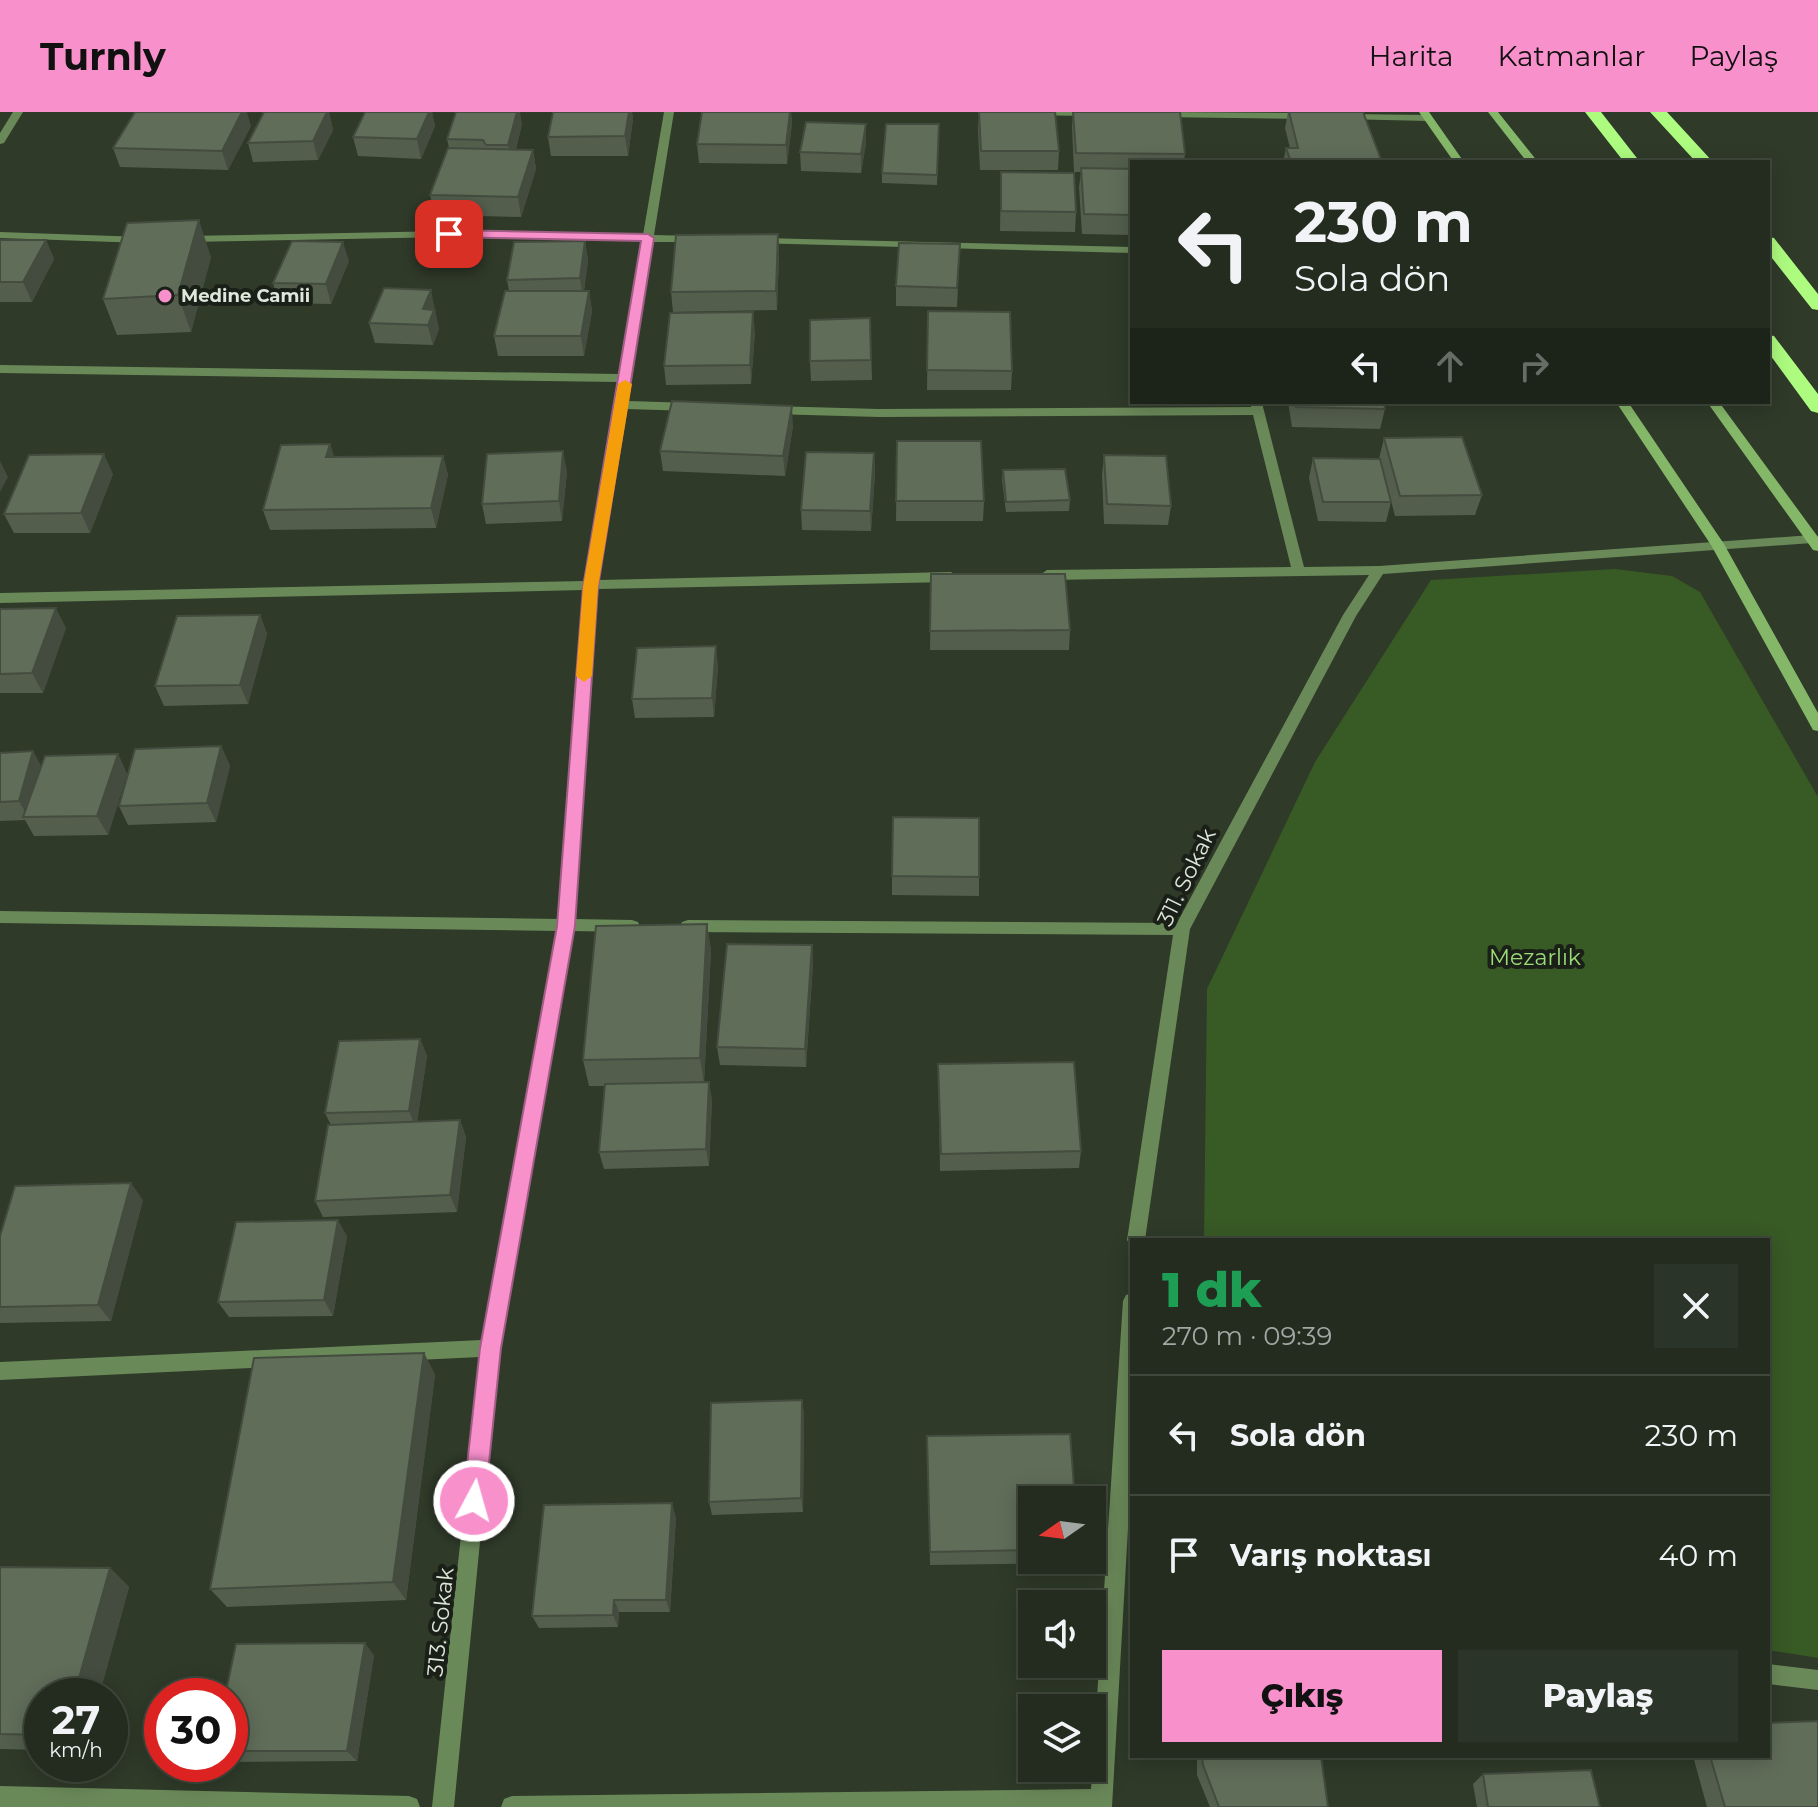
<!DOCTYPE html>
<html lang="tr">
<head>
<meta charset="utf-8">
<style>
	:root { --surface:#232c1f; --page:#2b3428; --text:#f1f3f6; --muted:#a3a7a4; --line:#40483d; --accent:#f890cc }
	body { margin:0; font-family:Montserrat,sans-serif; background:var(--page); color:var(--text); height:100vh; display:flex; flex-direction:column; font-size:30px; white-space:nowrap }
	* { box-sizing:border-box; margin:0 }
	p { font-size:26px; color:var(--muted) }
	.icon { flex:none; width:44px; height:44px; fill:none; stroke:currentColor; stroke-width:2; stroke-linecap:round; stroke-linejoin:round }
	.map { position:relative; flex:1; overflow:hidden }
	.details { position:absolute; left:1130px; top:1126px; width:640px; height:520px; display:flex; flex-direction:column; background:var(--surface); border-radius:0px; box-shadow:0 4px 20px #0003,0 0 0 2px var(--line) }
	.details>* { flex:none }
	.banner { position:absolute; left:1130px; top:48px; width:640px; height:244px; border-radius:0px; box-shadow:0 4px 20px #0003,0 0 0 2px var(--line); background:#232c1f; color:var(--text); overflow:hidden }
	.needle { width:52px; rotate:256deg }
	.buttons { position:absolute; left:1018px; top:1374px; display:grid; gap:16px }
	.buttons a { display:grid; place-items:center; width:88px; height:88px; border-radius:0px; background:var(--surface); box-shadow:0 4px 20px #0003,0 0 0 2px var(--line); font-size:40px }
	.speed { position:absolute; left:24px; top:1566px; display:flex; gap:16px; font-size:40px; font-weight:700; text-align:center }
	.speed>* { display:grid; place-content:center; width:104px; height:104px; border-radius:50%; background:var(--surface); box-shadow:0 4px 20px #0003,0 0 0 2px var(--line); line-height:1 }
	.speed small { font-size:20px; font-weight:400 }
	.speed .limit { border:12px solid #d22; background:#fff; color:#111 }
	.pin { position:absolute; display:grid; place-items:center; width:68px; height:68px; color:#fff; margin:-34px; border-radius:16px; box-shadow:0 4px 12px #0006 }
	.me { position:absolute; width:88px; margin:-44px; rotate:6deg; stroke-linejoin:round; filter:drop-shadow(0 0 6px #0008) }
	.turn { display:flex; align-items:center; gap:28px; height:168px; padding:0 32px; font-size:36px }
	.turn .icon { width:104px; height:104px; stroke-width:2.5 }
	.turn b { display:block; font-size:56px; line-height:68px }
	.lanes { display:flex; align-items:center; height:76px; padding:0 32px; background:#0003; justify-content:center; gap:40px; direction:ltr }
	.lanes .off { opacity:.35 }
	.round { display:grid; place-items:center; flex:none; width:84px; height:84px; border-radius:0px; background:var(--page) }
	.summary { display:flex; align-items:center; justify-content:space-between; height:136px; padding:0 32px }
	h1 { font-size:48px; font-weight:800; line-height:60px; color:#1e9e55 }
	.button { display:flex; gap:16px; margin-top:auto; padding:16px 32px }
	.button a { flex:1; height:92px; border-radius:0px; background:var(--accent); color:#111; font-size:32px; font-weight:800; line-height:92px; text-align:center }
	.button a+a { background:var(--page); color:var(--text) }
	ul { padding:0; list-style:none }
	li { display:flex; align-items:center; gap:24px; height:120px; padding:0 32px; border-top:2px solid var(--line) }
	li div { flex:1 }
	li b { display:block; font-size:30px }
	li em { font-style:normal }
	header { display:flex; align-items:center; gap:48px; box-sizing:border-box; height:112px; padding:0 40px; background:var(--accent); color:#111 }
	header strong { font-size:38px }
	nav { display:flex; gap:44px; margin-inline-start:auto; font-size:28px }
	.map>svg:first-child { display:block }
	.green { fill:#385a25 }
	.lines { fill:none; stroke-linecap:round; stroke-linejoin:round }
	.lane { fill:#6a8959; fill-rule:evenodd }
	.street { fill:#6a8959; fill-rule:evenodd }
	.secondary { fill:#85b769; fill-rule:evenodd }
	.highway { fill:#adfb7f; fill-rule:evenodd }
	.wall { fill:#535e4d }
	.shaded-wall { fill:#434c3e }
	.building { fill:#606d59; stroke:#434c3e; stroke-width:2 }
	.route { fill:#f890cc; stroke:#a15e85; stroke-width:2 }
	.slow { fill:#f59e0b }
	.poi-dot { fill:#f890cc; stroke:#1a2017; stroke-width:3 }
	.labels { text-anchor:middle; stroke-width:8; stroke-linejoin:round; paint-order:stroke }
	.far-poi-label { font-size:18px; font-weight:bold; fill:#dfe7db; stroke:#1a2017; text-anchor:start }
	.street-label { font-size:22px; fill:#dfe7db; stroke:#1a2017 }
	.park-label { font-size:22px; fill:#9bdb78; stroke:#1a2017 }
</style>
</head>
<body>
<header>
<strong>Turnly</strong>
<nav><a>Harita</a><a>Katmanlar</a><a>Paylaş</a></nav>
</header>
<div class="map">
<svg width="1818" height="1695" viewBox="0 0 1818 1695">
	<rect width="100%" height="100%" fill="#2f3a29"/>
	<!-- green -->
	<path class="green" d="M1615,457l57,7 28,16 118,205v861l-50,-8v-410h-564l3,-251 108,-227 116,-182z"/>
	<g class="lines">
		<!-- lane -->
		<path class="lane" d="M1768,1552l50,6v20l-50,-6z"/>
		<!-- street -->
		<path class="street" d="M13,0h10l-19,31 -4,1v-11z
			M664,0h10l-20,123 41,1 6,3 -6,3h-42l-25,159 64,2 6,4 -6,4 -66,-2 -27,171 352,-8 7,5 -7,5 -353,7 -24,330 58,1 6,2 2,4 -2,4 -6,2 -59,-1 -74,417 -45,459h-22l48,-450 -480,23v-18l482,-22 75,-409 -557,-8v-12l559,8 25,-329 -584,13v-10l585,-12 34,-199 -619,-9v-8l620,9 22,-133 -193,-4 -263,5 -6,-3 6,-3 263,-5 194,4z
			M1002,0h97l1,1 -5,3 -88,-1z
			M1154,0l153,1 5,3 -5,3 -149,-2 -4,-1z
			M1346,2l82,1 5,3 -5,3 -86,-2 -1,-2z
			M0,120l143,5 6,3 -6,3 -143,-5z
			M758,126l374,9v6l-378,-10 -2,-2z
			M1251,290l11,1 42,164 75,-1 433,-31 5,1 1,4 -6,3 -429,31 -27,42 -166,313 -45,311h-13v6l-5,-6 46,-305 -485,-3 -6,-2 -2,-4 2,-4 6,-2 489,3 166,-308 26,-40 -322,5 -7,-5 7,-5 244,-3 -38,-152 -374,2 -108,-3 -6,-4 6,-4 108,3 372,-2z
			M1132,1181v166l-20,348h-611l3,-8 8,-3 579,-7 32,-488 3,-6z
			M0,1674l409,10 8,3 3,8h-420z"/>
		<!-- secondary -->
		<path class="secondary" d="M1419,0h10l35,50h-10z
			M1488,0h10l40,50h-11z
			M1616,290h12l96,142 94,169v18l-5,-1 -102,-185z
			M1707,290h12l99,135v14l-5,-1z"/>
		<!-- highway -->
		<path class="highway" d="M1585,0h16l39,50h-16z
			M1650,0h17l46,50h-17z
			M1768,125l6,1 44,56v16l-6,-1 -44,-56z
			M1768,223l6,1 44,58v19l-7,-2 -43,-59z"/>
	</g>
	<!-- wall -->
	<path class="wall" d="M264,0h65l4,18 -15,30 -65,2 -5,-19z
		M365,0h67l3,14 -14,33 -63,-3 -5,-19z
		M553,0h79l1,7 -5,37h-77l-3,-19z
		M702,0h89l1,11 -5,41 -88,-1 -2,-19z
		M979,0l80,39 -1,19h-78l-2,-40z
		M1073,0l112,42 -1,8h-52v73l-50,-1 -3,-47 2,-15h-7l-2,-45z
		M1288,0h75l19,50h-99l3,-14h4l-5,-20z
		M522,12l-6,25 17,1 3,19 -15,48 -86,-2 -5,-20 19,-47 -2,-9z
		M866,12v19l-5,30 -60,-2 -1,-19z
		M939,12l-2,61 -55,-2v-10z
		M251,14l-23,44 -108,-3 -7,-19z
		M1001,60l75,40 -1,20 -75,-1z
		M778,122l1,20 -2,56 -104,2 -2,-20z
		M0,128h46l8,19 -22,43h-32z
		M585,129l3,20 -4,30h5l3,20 -8,45h-86l-4,-20 15,-45 -2,-11z
		M960,132l-3,63 -61,-1v-20z
		M211,145l-20,75 -74,3 -14,-36z
		M349,149l-18,43 -52,-1 -6,-20z
		M436,198l-1,2 4,17 -6,16 -58,-2 -6,-20z
		M928,199l84,60 -1,19h-84z
		M870,206l2,62 -61,1 -1,-20z
		M755,220l-4,52 -85,1 -2,-19z
		M1288,290h96l1,7 -5,20 -88,-2z
		M793,314l-8,50 -122,-5 -3,-20z
		M1384,326l98,57 -7,20 -80,1 -5,-19 1,5 -5,20 -68,-1 -9,-43 4,-20 66,1z
		M897,329l87,60 -1,20h-87z
		M330,332l4,13 109,-1 5,19 -12,53 -166,2 -7,-20z
		M874,341l1,20 -4,58 -69,-1 -1,-20z
		M1104,343l67,51 -3,19 -64,-1 -2,-49z
		M1003,358l67,30 -1,11 -63,1 -4,-32z
		M567,359l-5,50 -76,3 -4,-20z
		M113,362l-23,59h-76l-10,-19z
		M931,462l139,56 -1,20h-139z
		M0,497l66,19 -23,65h-43z
		M260,503l7,19 -19,70 -84,2 -9,-20z
		M718,554l-4,51 -79,1 -3,-19z
		M221,634l9,20 -14,56 -88,3 -9,-19z
		M33,639l8,16 77,-13 9,20 -19,61 -74,1 -9,-16 -25,1v-68z
		M892,764l87,1v19l-87,-1z
		M707,812l4,27 -7,131 8,17 -3,67 -105,3 -5,-17 6,-66h-16l-6,-26z
		M812,833l1,18 -7,104 -86,-2 -3,-18z
		M420,927l7,17 -10,66 43,-2 6,17 -9,75 -134,5 -8,-16 16,-76 -6,-12z
		M938,952l143,87 -2,17 -139,3z
		M143,1088l-32,121 -111,2v-87z
		M347,1124l-14,80 -104,1 -11,-15z
		M424,1241l11,22 -29,225 -179,7 -17,-18z
		M802,1288l2,15 -1,97 -91,3 -3,-13z
		M927,1324l105,64v60h45l-1,3 -146,2z
		M676,1405l-6,95h-51l-1,15 -79,1 -7,-12z
		M0,1455l110,1 19,19 -30,109h-57v54l-42,-1z
		M374,1543l-17,106 -127,1v-66z
		M1197,1644h124l7,51h-118l-13,-32z
		M1693,1644h75l50,51h-111z
		M1483,1662l117,33h-123l-4,-23z"/>
	<!-- shaded-wall -->
	<path class="shaded-wall" d="M242,0h5l4,14 -23,44 -6,-19z
		M327,0h2l4,18 -15,30 -5,-19z
		M429,0h3l3,14 -14,33 -4,-20z
		M517,0h3l2,12 -10,40 -4,-19z
		M629,0h3l1,7 -5,37 -3,-20z
		M790,0h1l1,11 -5,41 -1,-19z
		M866,12v19l-5,30v-19z
		M533,38l3,19 -15,48 -3,-20z
		M199,108l12,37 -20,75 -13,-37z
		M778,122l1,20 -2,56 -1,-19z
		M46,128l8,19 -22,43 -9,-20z
		M585,129l3,20 -5,37 -3,-20z
		M343,130l6,19 -18,43 -5,-20z
		M431,178l8,39 -6,16 -10,-36z
		M589,179l3,20 -8,45 -3,-20z
		M753,200l2,20 -4,52 -1,-19z
		M792,294l1,20 -8,50 -2,-20z
		M330,332l6,20 -10,-7z
		M563,339l4,20 -5,50 -3,-20z
		M874,341l1,20 -4,58 -1,-20z
		M104,342l9,20 -23,59 -9,-20z
		M443,344l5,19 -12,53 -5,-20z
		M0,349l8,16 -8,15z
		M56,496l10,20 -23,65 -11,-20z
		M260,503l7,19 -19,70 -8,-19z
		M716,534l2,20 -4,51 -2,-19z
		M221,634l9,20 -14,56 -9,-19z
		M33,639l11,20 -16,46 -9,-16z
		M118,642l9,20 -19,61 -11,-19z
		M707,812l4,27 -7,133 -4,-26z
		M812,833l1,18 -7,104 -1,-18z
		M420,927l7,17 -11,72 -7,-17z
		M709,970l3,17 -3,67 -3,-17z
		M460,1008l6,17 -9,75 -7,-17z
		M131,1071l12,17 -32,121 -13,-16z
		M338,1108l9,16 -14,80 -9,-16z
		M424,1241l11,22 -29,225 -13,-18z
		M802,1288l2,15 -1,97 -2,-14z
		M672,1391l4,14 -6,95 -4,-12z
		M110,1456l19,19 -30,109h-25z
		M614,1488l5,12 -1,15 -5,-12z
		M365,1531l9,12 -17,106 -10,-10z"/>
	<!-- building -->
	<path class="building" d="M135,0h107l-20,39 -109,-3z
		M264,0h63l-14,29 -65,2z
		M365,0h64l-12,27 -64,-2z
		M456,0h61l-9,33h-22l-3,-5 -36,-1z
		M553,0h76l-4,24 -77,1z
		M702,0h88l-4,33 -89,-1z
		M979,0h76l4,39h-78z
		M1073,0h107l5,42 -109,-1z
		M1289,0h74l19,50h-91l-5,-14h12z
		M806,10l60,2 -5,30 -61,-2z
		M886,12h53l-2,51 -55,-2z
		M448,36l85,2 -15,47 -88,-2z
		M1081,56l51,1v46l-48,-1z
		M1001,60l73,1 2,39 -75,-1z
		M199,108l-21,75 -75,4 24,-76z
		M778,122l-2,57 -105,1 5,-57z
		M0,128h46l-23,42h-23z
		M292,129l51,1 -17,42 -53,-1z
		M585,129l-5,37 -73,2 7,-38z
		M899,131l61,1 -3,44 -61,-2z
		M384,176l47,2 -8,19 11,1 -6,15 -59,-2z
		M505,179h84l-8,45h-87z
		M928,199l82,1 2,59 -85,-1z
		M753,200l-3,53 -86,1 6,-53z
		M870,206l1,42 -61,1v-41z
		M672,289l120,5 -9,50 -123,-5z
		M1295,290h89l1,7 -89,-2z
		M1462,325l20,58 -82,1 -16,-58z
		M897,329h84l3,60h-88z
		M330,332l-4,13 117,-1 -12,52 -168,2 18,-65z
		M563,339l-4,50 -77,3 5,-50z
		M806,340l68,1 -4,58 -69,-1z
		M104,342l-23,59 -77,1 25,-59z
		M1104,343l62,1 5,50 -64,-2z
		M1313,346l67,1 11,43h-68z
		M1065,357l5,31 -64,2 -3,-32z
		M931,462h134l5,56 -140,1z
		M56,496l-24,65 -32,1v-65z
		M260,503l-20,70 -85,1 22,-70z
		M716,534l-4,52 -80,1 5,-51z
		M221,634l-14,57 -88,3 16,-57z
		M33,639l-14,50 -19,1v-49z
		M118,642l-21,62 -74,1 22,-61z
		M893,705l86,1v59l-87,-1z
		M707,812l-7,134 -117,2 13,-134z
		M727,832l85,1 -7,104 -88,-2z
		M420,927l-11,72 -84,2 14,-72z
		M1074,950l7,89 -140,3 -3,-90z
		M709,970l-3,67 -107,3 6,-68z
		M460,1008l-10,75 -135,6 13,-76z
		M131,1071l-33,122 -98,2v-71l15,-50z
		M338,1108l-14,80 -106,2 18,-80z
		M424,1241l-31,229 -183,7 44,-231z
		M802,1288l-1,98 -92,4 2,-99z
		M1070,1322l5,66h-43v50l-102,2 -3,-116z
		M672,1391l-6,97h-52l-1,15 -81,1 12,-111z
		M0,1455l110,1 -36,128h-32v39l-42,-1z
		M365,1531l-18,108h-117v-55h-5l11,-52z
		M1818,1609v86h-93l-15,-51h58v-33z
		M1202,1644h119l7,51h-109l-16,-42z
		M1591,1658l9,37h-112l-5,-33z"/>
	<!-- route -->
	<path class="route" d="M449,118l199,4 6,4 -56,349 -23,339 -74,422 -16,153 -3,8 -8,3 -8,-3 -3,-8 17,-153 77,-422 26,-339 58,-346 -196,-4v-5z"/>
	<!-- slow -->
	<path class="slow" d="M625,268l7,4 -34,203 -6,89 -8,6 -8,-6 7,-89 35,-203z"/>
	<!-- markers -->
	<circle class="poi-dot" cx="165" cy="184" r="8"/>
	<g class="labels">
		<!-- far-poi labels -->
		<g class="far-poi-label">
			<text x="181" y="190">Medine Camii</text>
		</g>
		<!-- street labels -->
		<g class="street-label">
			<text transform="translate(1186 765) rotate(-64)" y="8">311. Sokak</text>
			<text transform="translate(440 1510) rotate(-84)" y="8">313. Sokak</text>
		</g>
		<!-- park labels -->
		<g class="park-label">
			<text x="1535" y="853">Mezarlık</text>
		</g>
	</g>
</svg>
<div class="buttons">
<a><svg class="needle" viewBox="-14 -14 28 28"><path d="M0-13l5 13h-10z" fill="#e53935"/><path d="M0 13l5-13h-10z" fill="#a3a7a4"/></svg></a>
<a><svg class="icon" aria-label="sound" viewBox="0 0 24 24"><path d="M4 9h4l5-4v14l-5-4H4zM17 9q2 3 0 6"/></svg></a>
<a><svg class="icon" aria-label="layers" viewBox="0 0 24 24"><path d="M12 4l9 5-9 5-9-5zM3 14l9 5 9-5"/></svg></a>
</div>
<div class="speed"><div>27<small>km/h</small></div><div class="limit">30</div></div>
<div class="pin" style="left:449px;top:122px;background:#d93025"><svg class="icon" aria-label="arrive" viewBox="0 0 24 24"><path d="M6 21V4h12l-3 4 3 4H6"/></svg></div>
<svg class="me" style="left:474px;top:1389px" viewBox="-20 -20 40 40"><circle r="17" fill="#f890cc" stroke="#fff" stroke-width="3"/><path d="M0-11L8 9 0 5-8 9z" fill="#fff"/></svg>
<div class="banner">
<div class="turn"><svg class="icon" aria-label="left" viewBox="0 0 24 24"><path d="M17 20v-9H6M10 6l-5 5 5 5"/></svg><div><b>230 m</b>Sola dön</div></div>
<div class="lanes"><svg class="icon" aria-label="left" viewBox="0 0 24 24"><path d="M17 20v-9H6M10 6l-5 5 5 5"/></svg><svg class="icon off" aria-label="ahead" viewBox="0 0 24 24"><path d="M12 20V5M6 11l6-6 6 6"/></svg><svg class="icon off" aria-label="right" viewBox="0 0 24 24"><path d="M7 20v-9h11M14 6l5 5-5 5"/></svg></div>
</div>
<section class="details">
<div class="summary"><div><h1>1 dk</h1><p>270 m · 09:39</p></div><a class="round"><svg class="icon" aria-label="close" viewBox="0 0 24 24"><path d="M6 6l12 12M18 6L6 18"/></svg></a></div>
<ul>
<li><svg class="icon" aria-label="left" viewBox="0 0 24 24"><path d="M17 20v-9H6M10 6l-5 5 5 5"/></svg><div><b>Sola dön</b></div><em>230 m</em></li>
<li><svg class="icon" aria-label="arrive" viewBox="0 0 24 24"><path d="M6 21V4h12l-3 4 3 4H6"/></svg><div><b>Varış noktası</b></div><em>40 m</em></li>
</ul>
<div class="button"><a>Çıkış</a><a>Paylaş</a></div>
</section>
</div>
</body>
</html>
